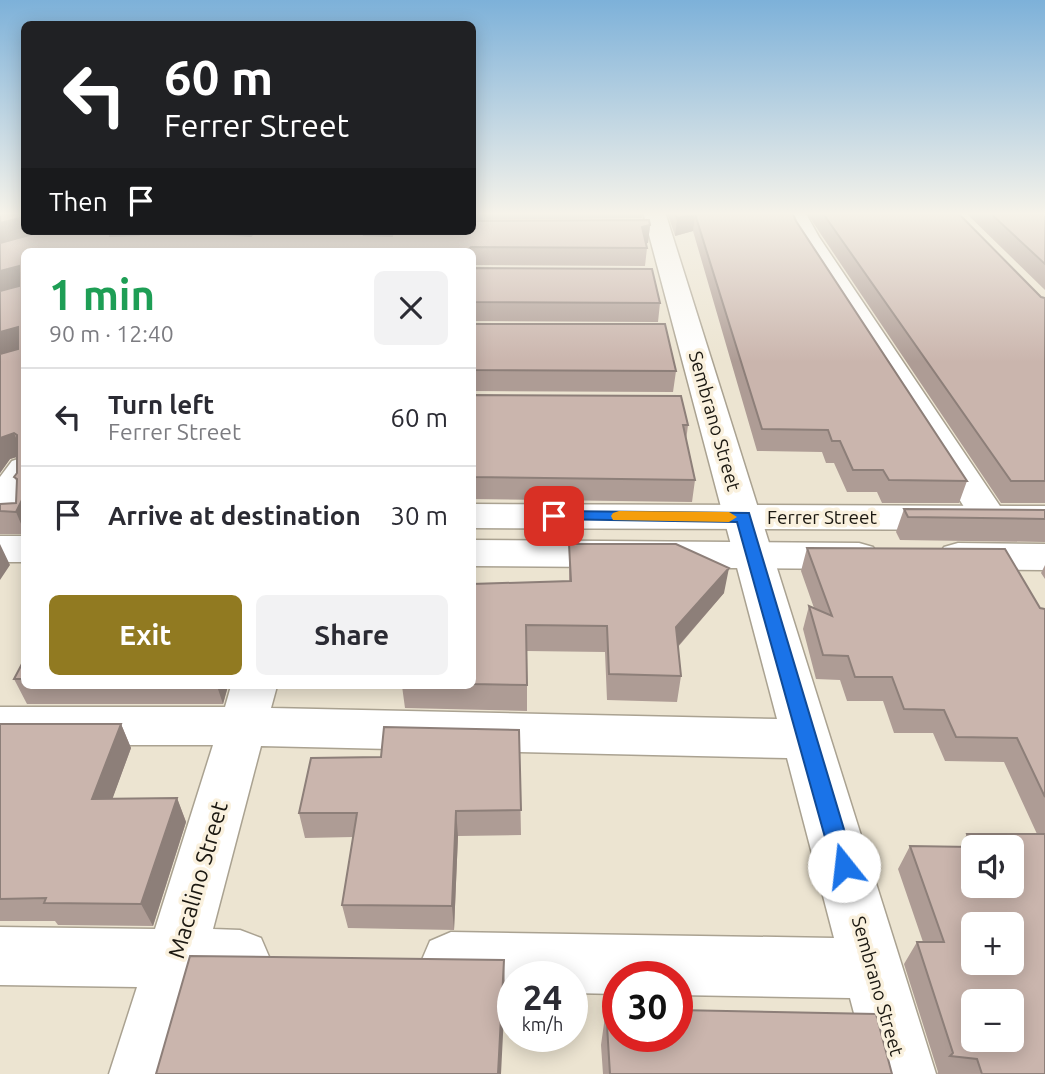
<!DOCTYPE html>
<html lang="en">
<head>
<meta charset="utf-8">
<style>
	:root { --surface:#fff; --page:#f2f2f3; --text:#2b2b33; --muted:#7c7c81; --line:#e1e1e2; --accent:#917a21 }
	body { margin:0; font-family:Ubuntu,sans-serif; background:var(--page); color:var(--text); height:100vh; display:flex; flex-direction:column; font-size:26px; white-space:nowrap }
	* { box-sizing:border-box; margin:0 }
	p { font-size:23px; color:var(--muted) }
	.icon { flex:none; width:38px; height:38px; fill:none; stroke:currentColor; stroke-width:2; stroke-linecap:round; stroke-linejoin:round }
	.map { position:relative; flex:1; overflow:hidden }
	.sheet { position:absolute; left:21px; top:248px; width:455px; height:441px; display:flex; flex-direction:column; background:var(--surface); border-radius:10px; box-shadow:0 4px 18px #0003 }
	.sheet>* { flex:none }
	.guide { position:absolute; left:21px; top:21px; width:455px; height:214px; border-radius:10px; box-shadow:0 4px 18px #0003; background:#202124; color:#fff; overflow:hidden }
	.tools { position:absolute; left:961px; top:835px; display:grid; gap:14px }
	.tools a { display:grid; place-items:center; width:63px; height:63px; border-radius:10px; background:var(--surface); box-shadow:0 4px 18px #0003; font-size:35px }
	.speed { position:absolute; left:497px; top:961px; display:flex; gap:14px; font-size:35px; font-weight:700; text-align:center }
	.speed>* { display:grid; place-content:center; width:91px; height:91px; border-radius:50%; background:var(--surface); box-shadow:0 4px 18px #0003; line-height:1 }
	.speed small { font-size:18px; font-weight:400 }
	.speed .limit { border:10px solid #d22; background:#fff; color:#111 }
	.pin { position:absolute; display:grid; place-items:center; width:60px; height:60px; color:#fff; margin:-30px; border-radius:14px; box-shadow:0 4px 10px #0006 }
	.me { position:absolute; width:77px; margin:-38px; rotate:344deg; stroke-linejoin:round; filter:drop-shadow(0 0 5px #0008) }
	.turn { display:flex; align-items:center; gap:24px; height:147px; padding:0 28px; font-size:32px }
	.turn .icon { width:91px; height:91px; stroke-width:2.5 }
	.turn b { display:block; font-size:49px; line-height:60px }
	.then { display:flex; align-items:center; height:66px; padding:0 28px; background:#0003; gap:14px; font-size:26px }
	.round { display:grid; place-items:center; flex:none; width:74px; height:74px; border-radius:10px; background:var(--page) }
	.headline { display:flex; align-items:center; justify-content:space-between; height:119px; padding:0 28px }
	h1 { font-size:42px; font-weight:700; line-height:52px; color:#1e9e55 }
	.button { display:flex; gap:14px; margin-top:auto; padding:14px 28px }
	.button a { flex:1; height:80px; border-radius:10px; background:var(--accent); color:#fff; font-size:28px; font-weight:700; line-height:80px; text-align:center }
	.button a+a { background:var(--page); color:var(--text) }
	ul { padding:0; list-style:none }
	li { display:flex; align-items:center; gap:21px; height:98px; padding:0 28px; border-top:2px solid var(--line) }
	li div { flex:1 }
	li b { display:block; font-size:26px }
	li em { font-style:normal }
	.map>svg:first-child { display:block }
	.lines { fill:none; stroke-linecap:round; stroke-linejoin:round }
	.minor-casing { stroke:#aaa291; stroke-width:3 }
	.tertiary-casing { stroke:#aaa291; stroke-width:3 }
	.minor { fill:#fff; fill-rule:evenodd }
	.tertiary { fill:#fff; fill-rule:evenodd }
	.wall { fill:#ae9c95 }
	.shaded-wall { fill:#8d7f79 }
	.building { fill:#cab5ad; stroke:#8d7f79; stroke-width:2; fill-rule:evenodd }
	.route { fill:#1a73e8; stroke:#114b97; stroke-width:2 }
	.slow { fill:#f59e0b }
	.labels { text-anchor:middle; stroke-width:7; stroke-linejoin:round; paint-order:stroke }
	.street-label { font-size:19px; fill:#1a1710; stroke:#faf1de }
	.near-street-label { font-size:23px; fill:#1a1710; stroke:#faf1de }
</style>
</head>
<body>
<div class="map">
<svg width="1045" height="1074" viewBox="0 0 1045 1074">
	<rect width="100%" height="100%" fill="#ece4d1"/>
	<g class="lines">
		<defs>
			<path id="minor" d="M643,212h22l271,862h-66l-20,-76 -173,-3v-19h-59v18l-46,-1v-17h-59v17l-62,-1 -21,-9 -9,-21 9,-21 21,-9 383,6 -47,-180 -526,-12 -48,183 27,1 21,8 9,21 -9,21 -21,8h-43l-22,86h-66l28,-87 -137,-2v-58l155,2 58,-184h-213v-38h225l6,-21h46l-6,22 506,11z
				M783,212h22l14,25 189,281 -6,8 -13,4 -13,-4 -181,-289z
				M373,231h24l-5,21h-24z
				M24,457v38l-11,17 -13,3v-38l12,-16z"/>
			<path id="tertiary" d="M472,504l573,2v24l-573,-2z
				M0,536h24v26h-24z
				M472,540l387,3 14,4 6,9 -6,9 -14,4 -387,-3z
				M958,543l87,1v26l-87,-1 -14,-4 -6,-9 6,-9z"/>
		</defs>
		<!-- minor casing -->
		<use href="#minor" class="minor-casing"/>
		<!-- tertiary casing -->
		<use href="#tertiary" class="tertiary-casing"/>
		<!-- minor -->
		<use href="#minor" class="minor"/>
		<!-- tertiary -->
		<use href="#tertiary" class="tertiary"/>
	</g>
	<!-- wall -->
	<path class="wall" d="M0,212h24v19h19l-12,3 13,-3h87l-4,5 12,-1 4,-4h97l-2,4 13,1 4,-5h116l-1,5h22l1,-5h79v-10l177,-1 1,5 -2,18h-2l1,5 -2,18 -173,-1v-13h-448v282h-24v-30l16,-1 1,-21 -3,-5 3,-4v-16l-7,2 -10,14z
		M472,212h171l-1,6 -170,2z
		M667,212h125l4,9 171,260 -8,22h-77l-5,-11h-30l-13,-29h-8l-4,-11 -65,-1 -64,-220 -18,5z
		M806,212h151l84,85 4,1v205h-44z
		M965,212h80v78z
		M472,268l188,35 -2,19 -186,-1z
		M472,324l204,47 -3,21 -201,-1z
		M472,395l216,30 -2,16 9,39 -3,22 -220,-3z
		M904,509l141,1v32l-145,-2 -4,-8z
		M569,544l155,49 -46,54 3,29 -4,26 -70,-2 -2,-48 -78,-1v60l-122,-3 -3,-22h70v-102l97,-3z
		M807,548l238,61v465h-108l1,-2 -34,-108 13,-22h6l-25,-73 12,-23 50,1 7,-13h70l-33,-72 -59,-1 -12,-28h-39l-11,-32h-36l-7,-21 -24,-1 -13,-50 6,-23 5,2 -13,-37z
		M1045,565v14l-4,-6z
		M24,660v26h204l-5,18h-196l-13,-25z
		M0,724h121l10,24 -19,51 65,-1 9,24 -33,104 -95,-1 -3,-4h-55z
		M519,730l2,105 -63,1 -4,94 -106,-2 -6,-23 11,-68 -48,1 -6,-25 82,-56z
		M606,1009l286,65h-289l-2,-29z"/>
	<!-- shaded-wall -->
	<path class="shaded-wall" d="M695,214l-2,17 -18,5 2,-18z
		M24,217v14h19l-43,12v-20z
		M650,225l-2,18 -7,2 1,-18z
		M111,231h20l-16,19 -5,-14z
		M226,231h14l-12,21 -3,-18z
		M365,231h6l-5,21 -2,-17z
		M19,266l5,19 -24,7v-21z
		M18,327l6,20 -24,8v-23z
		M14,433l9,22 -13,4 -10,14v-35z
		M24,496v35l-8,-19z
		M0,544l10,21 -10,15z
		M729,568l-5,25 -52,60 4,-26z
		M217,686h11l-5,18z
		M121,724l10,24 -27,74 -12,-23z
		M177,798l9,24 -33,104 -12,-22z
		M456,811l2,25 -4,94 -2,-24z
		M504,960l1,35 -4,79h-3z"/>
	<!-- building -->
	<path class="building" d="M0,212h24v5l-24,6z
		M675,212h117l4,9 171,260 -78,-1 -6,-10h-30l-13,-29h-8l-4,-11 -66,-1 -67,-215 -18,4z
		M822,212h135l84,85 4,1v183h-34z
		M989,212h56v52z
		M649,220l1,5 -8,2 5,21 -176,-1 -2,2v3h-445v244l-8,16 -16,-1v-7l16,-1 1,-24 -3,-2 3,-4v-38l-3,-2 -14,5v-84l18,-5v-22l-18,5v-41l19,-5v-20l-19,5v-28l44,-12h67l-1,5 29,-1 4,-4h83l-1,3 26,2 4,-5h110l-1,4 28,1 1,-5h79v-10z
		M472,268l180,1 8,34 -188,-1z
		M472,324h193l11,47 -204,-1z
		M472,395l209,1 7,29h-5l12,55 -223,-3z
		M904,509l141,1v9l-137,-2z
		M569,544h107l53,24 -53,59 5,49 -72,-2 -2,-48 -81,-1 1,60 -55,-1v-100l99,-3z
		M807,548l198,1 35,59 5,1v188l-28,-59 -61,-1 -12,-27 -40,-1 -12,-32h-37l-7,-21 -25,-1 -14,-49 23,10z
		M24,660v19h-10z
		M0,724h121l-29,75 85,-1 -36,106 -97,-1 2,-5 -46,1z
		M384,727l135,3 2,80 -65,1 -4,95 -110,-1 15,-92h-58l12,-55 70,-1z
		M967,834h78v240h-63l-5,-15 -27,-3 3,-3 -36,-111h27l-34,-96 62,1zM973,847h39v39h-39zM973,924h39v38h-39zM973,1001h39v39h-39z
		M190,956l314,4 -6,114h-342z
		M606,1009h12v27h59v-26l199,4 16,60h-282z"/>
	<!-- sky -->
	<linearGradient id="sky" x2="0" y2="1"><stop stop-color="#7db1d9"/><stop offset="0.59" stop-color="#f6f3ea"/><stop offset="1" stop-color="#f6f3ea" stop-opacity="0"/></linearGradient>
	<rect width="1045" height="362" fill="url(#sky)"/>
	<!-- route -->
	<path class="route" d="M554,511l195,2 106,353 -3,7 -8,3 -8,-3 -3,-7 -96,-344 -189,-3 -2,-3z"/>
	<!-- slow -->
	<path class="slow" d="M619,511l110,1 8,5 -8,5 -116,-2 -2,-4 2,-3z"/>
	<g class="labels">
		<!-- street labels -->
		<g class="street-label">
			<text transform="translate(715 421) rotate(74)" y="7">Sembrano Street</text>
			<text x="822" y="524">Ferrer Street</text>
			<text transform="translate(878 986) rotate(74)" y="7">Sembrano Street</text>
		</g>
		<!-- near-street labels -->
		<g class="near-street-label">
			<text transform="translate(198 880) rotate(-74)" y="8">Macalino Street</text>
		</g>
	</g>
</svg>
<div class="tools">
<a><svg class="icon" aria-label="sound" viewBox="0 0 24 24"><path d="M4 9h4l5-4v14l-5-4H4zM17 9q2 3 0 6"/></svg></a>
<a>+</a>
<a>−</a>
</div>
<div class="speed"><div>24<small>km/h</small></div><div class="limit">30</div></div>
<div class="pin" style="left:554px;top:516px;background:#d93025"><svg class="icon" aria-label="arrive" viewBox="0 0 24 24"><path d="M6 21V4h12l-3 4 3 4H6"/></svg></div>
<svg class="me" style="left:844px;top:866px" viewBox="-20 -20 40 40"><circle r="19" fill="#fff"/><path d="M0-13L10 11 0 6-10 11z" fill="#1a73e8"/></svg>
<div class="guide">
<div class="turn"><svg class="icon" aria-label="left" viewBox="0 0 24 24"><path d="M17 20v-9H6M10 6l-5 5 5 5"/></svg><div><b>60 m</b>Ferrer Street</div></div>
<div class="then">Then<svg class="icon" aria-label="arrive" viewBox="0 0 24 24"><path d="M6 21V4h12l-3 4 3 4H6"/></svg></div>
</div>
<section class="sheet">
<div class="headline"><div><h1>1 min</h1><p>90 m · 12:40</p></div><a class="round"><svg class="icon" aria-label="close" viewBox="0 0 24 24"><path d="M6 6l12 12M18 6L6 18"/></svg></a></div>
<ul>
<li><svg class="icon" aria-label="left" viewBox="0 0 24 24"><path d="M17 20v-9H6M10 6l-5 5 5 5"/></svg><div><b>Turn left</b><p>Ferrer Street</p></div><em>60 m</em></li>
<li><svg class="icon" aria-label="arrive" viewBox="0 0 24 24"><path d="M6 21V4h12l-3 4 3 4H6"/></svg><div><b>Arrive at destination</b></div><em>30 m</em></li>
</ul>
<div class="button"><a>Exit</a><a>Share</a></div>
</section>
</div>
</body>
</html>
